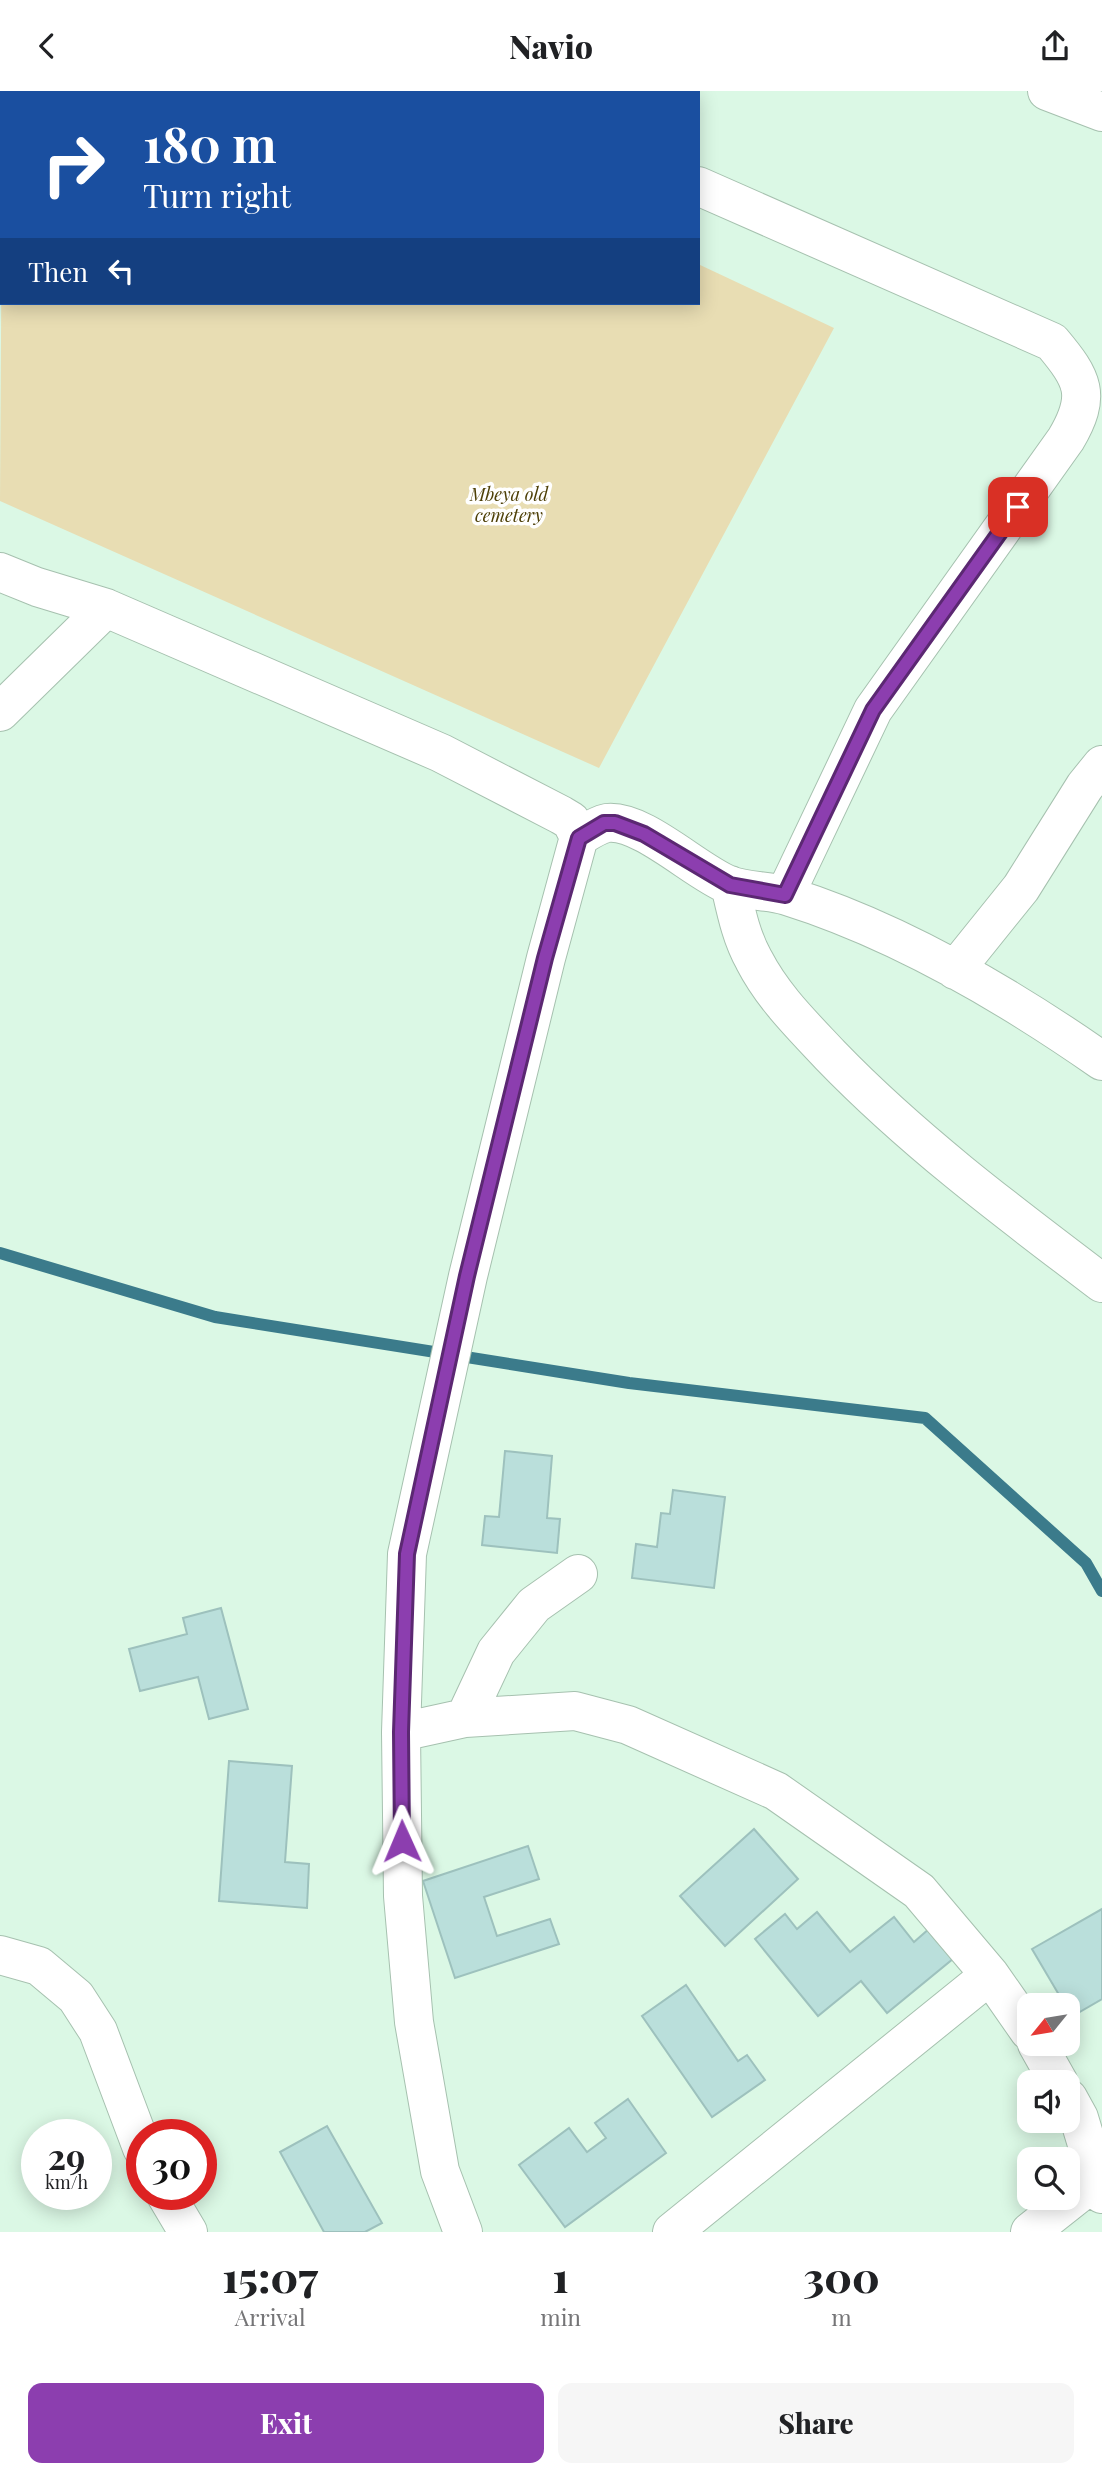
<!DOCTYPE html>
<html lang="en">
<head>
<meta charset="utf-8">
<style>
	:root { --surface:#fff; --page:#f6f6f6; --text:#202124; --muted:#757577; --accent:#8c3eaf }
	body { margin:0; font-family:"Playfair Display",serif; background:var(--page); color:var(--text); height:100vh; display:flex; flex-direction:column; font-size:26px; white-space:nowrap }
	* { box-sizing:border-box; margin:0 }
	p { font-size:23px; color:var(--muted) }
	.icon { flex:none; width:38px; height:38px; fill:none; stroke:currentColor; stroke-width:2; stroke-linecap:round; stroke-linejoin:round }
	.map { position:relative; height:2141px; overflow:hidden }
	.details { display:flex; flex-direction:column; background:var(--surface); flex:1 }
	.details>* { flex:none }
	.banner { position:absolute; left:0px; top:0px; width:700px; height:214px; box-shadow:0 4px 18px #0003; background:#1a4fa0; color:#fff; overflow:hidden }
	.needle { width:46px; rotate:240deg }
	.tools { position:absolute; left:1017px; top:1902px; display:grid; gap:14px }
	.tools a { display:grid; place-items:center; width:63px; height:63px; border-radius:14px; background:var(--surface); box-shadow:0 4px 18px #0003; font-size:35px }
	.speed { position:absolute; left:21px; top:2028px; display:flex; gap:14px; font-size:35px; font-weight:700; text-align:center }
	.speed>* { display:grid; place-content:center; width:91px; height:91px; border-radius:50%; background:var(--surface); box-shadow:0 4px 18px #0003; line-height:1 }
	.speed small { font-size:18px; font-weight:400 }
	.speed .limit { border:10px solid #d22; background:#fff; color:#111 }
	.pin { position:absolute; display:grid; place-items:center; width:60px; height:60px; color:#fff; margin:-30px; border-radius:14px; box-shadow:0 4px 10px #0006 }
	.me { position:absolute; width:77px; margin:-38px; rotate:359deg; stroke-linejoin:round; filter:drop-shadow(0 0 5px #0008) }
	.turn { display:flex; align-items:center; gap:24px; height:147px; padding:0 28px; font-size:32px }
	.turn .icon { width:91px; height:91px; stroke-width:2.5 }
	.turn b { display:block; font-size:49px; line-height:60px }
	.then { display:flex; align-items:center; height:66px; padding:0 28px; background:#0003; gap:14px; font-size:26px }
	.eta { display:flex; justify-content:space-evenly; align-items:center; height:119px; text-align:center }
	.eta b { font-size:42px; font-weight:800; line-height:49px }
	.cta { display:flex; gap:14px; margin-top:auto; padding:14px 28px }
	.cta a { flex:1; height:80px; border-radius:14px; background:var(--accent); color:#fff; font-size:28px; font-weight:800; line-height:80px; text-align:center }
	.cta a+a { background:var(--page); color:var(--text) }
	header { display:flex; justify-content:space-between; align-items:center; height:91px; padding:0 28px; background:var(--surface); font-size:32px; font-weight:800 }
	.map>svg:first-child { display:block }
	.green { fill:#e8ddb3 }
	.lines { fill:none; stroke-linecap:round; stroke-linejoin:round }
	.stream { stroke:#3b7b8b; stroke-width:12 }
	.building { fill:#badfdb; stroke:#9dc1bd; stroke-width:2 }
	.minor-casing { stroke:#a6c1af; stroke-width:40 }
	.minor { stroke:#fff; stroke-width:38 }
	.route-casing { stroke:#5b2872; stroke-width:18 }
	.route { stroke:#8c3eaf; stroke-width:12 }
	.labels { text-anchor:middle; stroke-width:7; stroke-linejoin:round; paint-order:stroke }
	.park-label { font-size:18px; font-style:italic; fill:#4d3f06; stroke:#fff }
</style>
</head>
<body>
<header><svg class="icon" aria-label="back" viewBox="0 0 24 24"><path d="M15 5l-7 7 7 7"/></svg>Navio<svg class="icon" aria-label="share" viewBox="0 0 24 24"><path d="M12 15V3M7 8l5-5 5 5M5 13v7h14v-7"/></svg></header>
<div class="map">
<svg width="1102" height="2141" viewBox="0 0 1102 2141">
	<rect width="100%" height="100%" fill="#dbf8e5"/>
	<!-- green -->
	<path class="green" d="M36,0h299l4,2h-304z
		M2,84v128h696v-39l136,64 -235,440 -599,-267z"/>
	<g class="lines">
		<!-- stream -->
		<path class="stream" d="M0,1162l215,64 414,66 296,35 161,145 16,28"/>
	</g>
	<!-- building -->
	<path class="building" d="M505,1360l47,5 -5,62 13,1 -3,34 -75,-8 3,-29 14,1z
		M673,1399l52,7 -11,91 -82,-10 4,-34 21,3 4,-34 9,1z
		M221,1517l27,101 -39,10 -11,-42 -58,14 -11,-42 58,-15 -4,-16z
		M229,1670l63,5 -7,96 24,2 -2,44 -88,-7z
		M754,1738l44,50 -73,67 -45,-50z
		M528,1755l11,33 -55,18 13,39 53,-17 9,25 -104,34 -32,-97z
		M1102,1818v90l-31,18 -3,-12h-3l-33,-56z
		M817,1821l33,40 44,-35 20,25 16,-14 24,30 -67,55 -26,-32 -43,35 -63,-77 30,-25 12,15z
		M686,1894l52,76 9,-6 18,25 -53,37 -70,-101z
		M628,2008l38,54 -101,74 -46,-62 50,-37 18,24 19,-14 -11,-15z
		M327,2035l55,97 -17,9h-41l-44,-80z"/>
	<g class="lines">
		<defs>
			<path id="minor" d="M456,0l6,2
				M556,0v2
				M1047,0l55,21
				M698,95l354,156c31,37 40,53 14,97l-193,271 -88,185
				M0,481l37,15 69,21 335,145 120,62 10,6 8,16 -33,121 -78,318 -61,278 -6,178 2,164 11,126 26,149 23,61
				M0,621l106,-104
				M579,746c8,-5 18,-12 28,-14 35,-4 89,49 122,62 18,7 40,5 58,11 112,35 219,98 315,165
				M730,794c6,26 11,52 24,75 19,37 48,65 76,95 82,85 178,157 272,228
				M955,879l66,-82 64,-102 17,-21
				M465,1627l31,-66 38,-47 44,-31
				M401,1641l64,-14 110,-7 53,14 148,66 143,100 71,84 39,56
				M0,1864l39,11 37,31 22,34 44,117
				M1037,1953l22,39
				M1068,2007l11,20 23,76
				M166,2104l22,37
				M672,2141l318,-257
				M1030,2141l67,-53"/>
		</defs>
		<!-- minor casing -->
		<use href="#minor" class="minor-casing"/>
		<!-- minor -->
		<use href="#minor" class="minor"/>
	</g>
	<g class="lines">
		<defs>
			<path id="route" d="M402,1750l-1,-109 6,-178 60,-278 78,-318 34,-120 25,-15h11l29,11 86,51 55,10 88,-185 145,-203"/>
		</defs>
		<!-- route casing -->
		<use href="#route" class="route-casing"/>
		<!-- route -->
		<use href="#route" class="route"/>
	</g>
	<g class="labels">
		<!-- park labels -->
		<g class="park-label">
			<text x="509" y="410">Mbeya old<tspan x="509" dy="21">cemetery</tspan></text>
		</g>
	</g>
</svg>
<div class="tools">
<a><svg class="needle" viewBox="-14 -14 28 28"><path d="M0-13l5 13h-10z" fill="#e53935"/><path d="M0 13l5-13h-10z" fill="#757577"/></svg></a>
<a><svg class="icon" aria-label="sound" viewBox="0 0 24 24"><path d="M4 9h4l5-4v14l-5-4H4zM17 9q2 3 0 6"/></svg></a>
<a><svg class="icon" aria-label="search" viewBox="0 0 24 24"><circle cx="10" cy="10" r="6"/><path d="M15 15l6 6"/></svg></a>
</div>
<div class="speed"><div>29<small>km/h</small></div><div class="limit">30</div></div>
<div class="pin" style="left:1018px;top:416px;background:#d93025"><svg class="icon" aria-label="arrive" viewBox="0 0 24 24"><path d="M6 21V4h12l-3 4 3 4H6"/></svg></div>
<svg class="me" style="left:402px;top:1750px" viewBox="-20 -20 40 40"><path d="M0-17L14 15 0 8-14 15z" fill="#8c3eaf" stroke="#fff" stroke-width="4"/></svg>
<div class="banner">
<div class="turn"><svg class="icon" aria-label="right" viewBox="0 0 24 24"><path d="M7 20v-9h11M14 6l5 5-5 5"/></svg><div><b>180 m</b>Turn right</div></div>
<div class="then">Then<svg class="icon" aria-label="left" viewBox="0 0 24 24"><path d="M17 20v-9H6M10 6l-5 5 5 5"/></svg></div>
</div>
</div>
<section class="details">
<div class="eta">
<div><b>15:07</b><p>Arrival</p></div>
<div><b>1</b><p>min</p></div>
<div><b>300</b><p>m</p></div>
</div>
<div class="cta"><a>Exit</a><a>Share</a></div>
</section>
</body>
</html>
